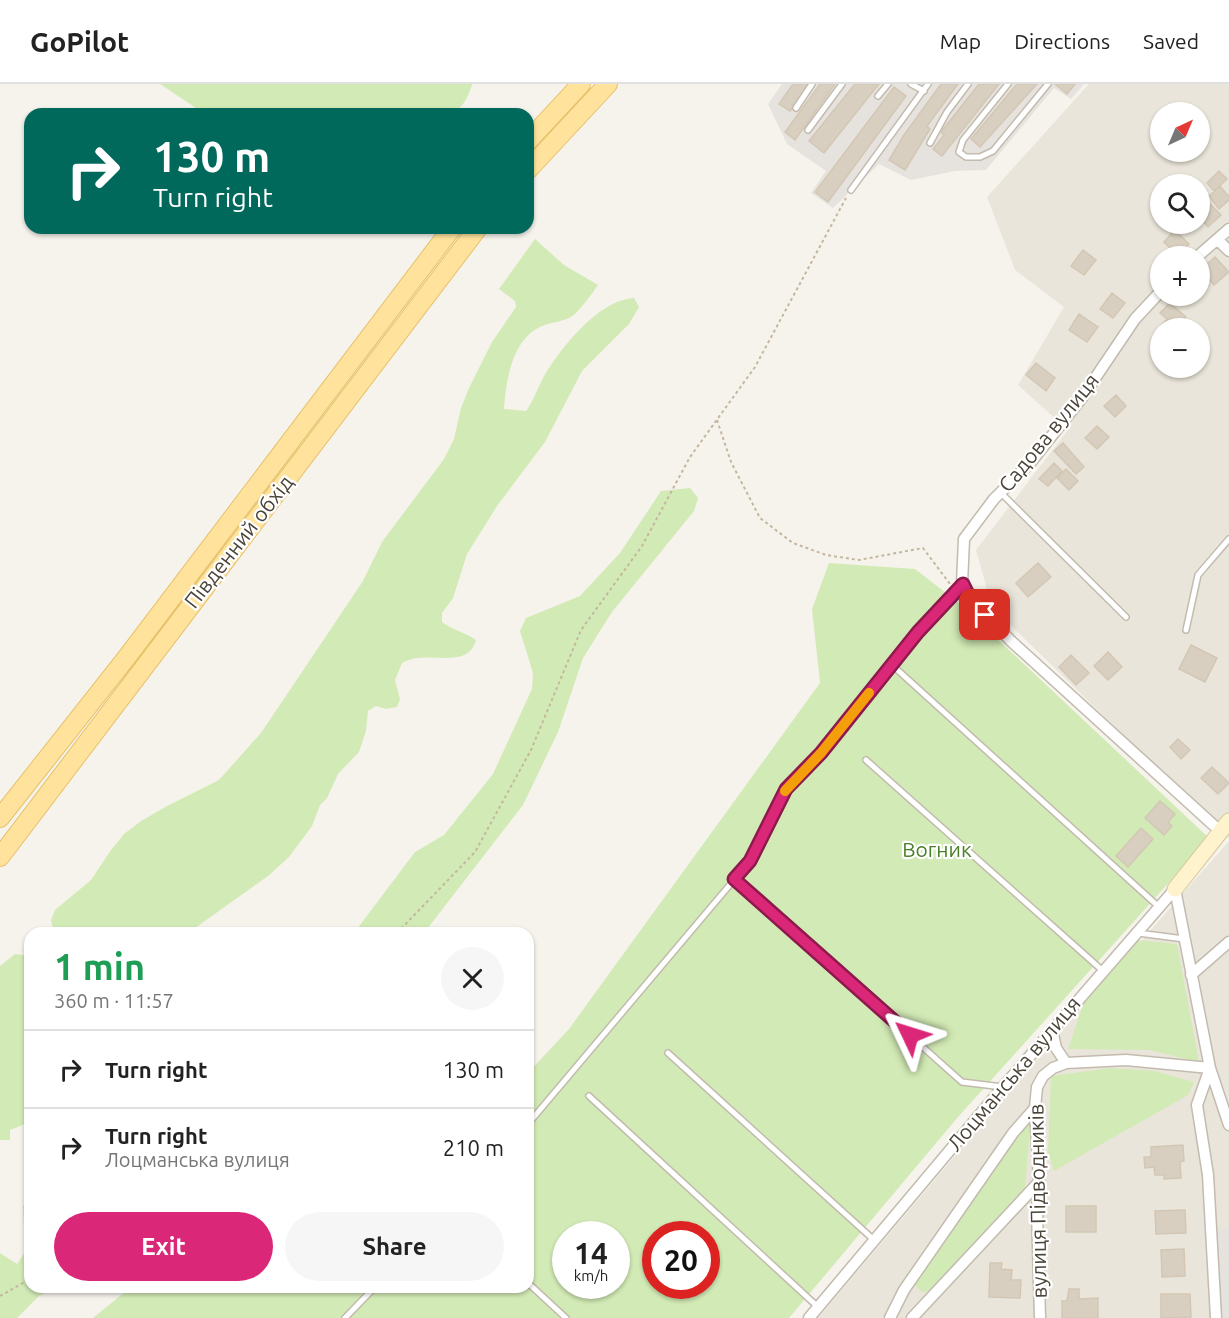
<!DOCTYPE html>
<html lang="en">
<head>
<meta charset="utf-8">
<style>
	:root { --surface:#fff; --page:#f6f6f6; --text:#222; --muted:#767676; --line:#e0e0e0; --accent:#db2777 }
	body { margin:0; font-family:Ubuntu,sans-serif; background:var(--page); color:var(--text); height:100vh; display:flex; flex-direction:column; font-size:22px; white-space:nowrap }
	* { box-sizing:border-box; margin:0 }
	p { font-size:20px; color:var(--muted) }
	.icon { flex:none; width:33px; height:33px; fill:none; stroke:currentColor; stroke-width:2; stroke-linecap:round; stroke-linejoin:round }
	.map { position:relative; flex:1; overflow:hidden }
	.drawer { position:absolute; left:24px; top:843px; width:510px; height:366px; display:flex; flex-direction:column; background:var(--surface); border-radius:18px; box-shadow:0 2px 4px #0004 }
	.drawer>* { flex:none }
	.banner { position:absolute; left:24px; top:24px; width:510px; height:126px; border-radius:18px; box-shadow:0 2px 4px #0004; background:#00695c; color:#fff; overflow:hidden }
	.needle { width:39px; rotate:44deg }
	.buttons { position:absolute; left:1150px; top:18px; display:grid; gap:12px }
	.buttons a { display:grid; place-items:center; width:60px; height:60px; border-radius:50%; background:var(--surface); box-shadow:0 2px 4px #0004; font-size:30px }
	.speed { position:absolute; left:552px; top:1137px; display:flex; gap:12px; font-size:30px; font-weight:700; text-align:center }
	.speed>* { display:grid; place-content:center; width:78px; height:78px; border-radius:50%; background:var(--surface); box-shadow:0 2px 4px #0004; line-height:1 }
	.speed small { font-size:15px; font-weight:400 }
	.speed .limit { border:9px solid #d22; background:#fff; color:#111 }
	.pin { position:absolute; display:grid; place-items:center; width:51px; height:51px; color:#fff; margin:-26px; border-radius:12px; box-shadow:0 3px 9px #0006 }
	.me { position:absolute; width:66px; margin:-33px; rotate:311deg; stroke-linejoin:round; filter:drop-shadow(0 0 4px #0008) }
	.turn { display:flex; align-items:center; gap:21px; height:126px; padding:0 30px; font-size:27px }
	.turn .icon { width:78px; height:78px; stroke-width:2.5 }
	.turn b { display:block; font-size:42px; line-height:51px }
	.round { display:grid; place-items:center; flex:none; width:63px; height:63px; border-radius:32px; background:var(--page) }
	.overview { display:flex; align-items:center; justify-content:space-between; height:102px; padding:0 30px }
	h1 { font-size:36px; font-weight:600; line-height:45px; color:#1e9e55 }
	.primary-button { display:flex; gap:12px; margin-top:auto; padding:12px 30px }
	.primary-button a { flex:1; height:69px; border-radius:36px; background:var(--accent); color:#fff; font-size:24px; font-weight:600; line-height:69px; text-align:center }
	.primary-button a+a { background:var(--page); color:var(--text) }
	ul { padding:0; list-style:none }
	li { display:flex; align-items:center; gap:18px; height:78px; padding:0 30px; border-top:2px solid var(--line) }
	li div { flex:1 }
	li b { display:block; font-size:22px }
	li em { font-style:normal }
	header { display:flex; align-items:center; gap:36px; box-sizing:border-box; height:84px; padding:0 30px; background:var(--surface); border-bottom:2px solid var(--line) }
	header strong { font-size:28px }
	nav { display:flex; gap:33px; margin-inline-start:auto; font-size:21px }
	.map>svg:first-child { display:block }
	.residential { fill:#eae5da; fill-rule:evenodd }
	.industrial { fill:#e6e2dd }
	.green { fill:#d2eab5; fill-rule:evenodd }
	.building { fill:#d8cfc1; stroke:#d3c7b4; stroke-width:1.5 }
	.lines { fill:none; stroke-linecap:round; stroke-linejoin:round }
	.lane-casing { stroke:#c2bbae; stroke-width:8 }
	.street-casing { stroke:#c2bbae; stroke-width:13 }
	.secondary-casing { stroke:#d6c79b; stroke-width:17 }
	.primary-casing { stroke:#e6c16a; stroke-width:20 }
	.path { stroke:#c4b79f; stroke-width:2; stroke-dasharray:3 3; stroke-linecap:butt }
	.lane { stroke:#fff; stroke-width:5 }
	.street { stroke:#fff; stroke-width:10 }
	.secondary { stroke:#fff3cd; stroke-width:15 }
	.primary { stroke:#ffe39c; stroke-width:18 }
	.route-casing { stroke:#8e194d; stroke-width:15 }
	.route { stroke:#db2777; stroke-width:10 }
	.slow { stroke:#f59e0b; stroke-width:10 }
	.labels { text-anchor:middle; stroke-width:4.5; stroke-linejoin:round; paint-order:stroke }
	.street-label { font-size:21px; fill:#4b4439; stroke:#fff }
	.park-label { font-size:21px; fill:#4a7f2a; stroke:#fff }
</style>
</head>
<body>
<header>
<strong>GoPilot</strong>
<nav><a>Map</a><a>Directions</a><a>Saved</a></nav>
</header>
<div class="map">
<svg width="1229" height="1234" viewBox="0 0 1229 1234">
	<rect width="100%" height="100%" fill="#f6f3ec"/>
	<!-- residential -->
	<path class="residential" d="M1089,0h140v754l-237,-231 -16,-57 92,-120 -50,-45 46,-78 -49,-37 -28,-73zM1161,28h39v40h-39zM1161,100h39v40h-39zM1161,172h39v40h-39zM1161,244h39v40h-39z
		M1229,757v477h-411l200,-237z"/>
	<!-- industrial -->
	<path class="industrial" d="M782,0h302l-13,15 -17,-11 -68,82 -31,1 -44,9 -32,-16 -46,44 -22,-15 15,-22 -39,-27 -19,-40z
		M1229,1144v90h-11l-2,-88z"/>
	<!-- green -->
	<path class="green" d="M160,0h312v1c-5,14 -8,22 -22,29h-245z
		M535,155l29,26 34,20c-7,10 -15,21 -23,29 -9,8 -25,8 -35,13 -28,13 -34,54 -36,82l22,2c8,-11 11,-22 17,-33 17,-29 55,-78 91,-80l5,9 -10,17 -47,47 -37,71 -48,64 -30,48 -14,44 -11,15v9c10,8 23,10 34,18 -9,32 -49,8 -74,23l-7,17 5,19 -3,8 -11,2 -10,-3 -8,5 -2,20 -7,21 -21,22 -11,24 -7,7 -8,21 -23,31 -21,19 -80,57h-134l-3,-13 4,-10 36,-30 20,-30 13,-16 17,-13 26,-15 52,-26 42,-47 102,-152 19,-39 62,-83 10,-20 7,-31 8,-20 23,-46 24,-35 -1,-6 -16,-12z
		M690,404l8,10 -4,13 -82,101 -29,46 -25,74 -35,73 -99,128h-70l61,-81 29,-17 49,-61 39,-85 1,-16 -13,-42 6,-13 54,-22 40,-43 41,-62z
		M829,479l86,6 44,34 250,235 -251,279 -169,201h-696l38,-31h190l4,3 3,-3h200v-214l41,-44 251,-346 -8,-74zM566,1150h50v52h-50zM656,1150h50v52h-50z
		M1136,856l41,4 22,118 -50,-12 -81,-1 17,-50z
		M15,870l15,2v166l-20,8v10h-10v-174z
		M1110,984l45,3 39,11 -6,13 -134,76 -6,-19 3,-76z
		M1031,1035l-6,68 -92,101 -10,5 -9,-9z
		M30,1113v90h29l-20,9 -22,22h-17v-65l17,11 8,-12 -2,-46z"/>
	<!-- building -->
	<path class="building" d="M793,0h16l-19,27 -11,-7z
		M820,0h15l-40,56 -10,-8z
		M855,0h24l-55,69 -15,-12z
		M941,0h17l-31,42 3,3 -25,41 -16,-10 15,-25z
		M979,0h20l-57,72 -9,-7 11,-14 -3,-3z
		M1017,0h20l-57,63 -9,-8z
		M1055,0h20l-8,10z
		M894,3l12,9 -78,106 -13,-10z
		M1219,87l8,8 -13,12 -7,-8z
		M1220,102l9,11v3l-10,9 -10,-13z
		M1209,119l12,12 -13,12 -8,-9v-7z
		M1175,146l14,14 -11,12 -14,-14z
		M1083,166l13,10 -12,15 -13,-9z
		M1215,173l14,15 -15,13 -14,-15z
		M1112,209l13,10 -12,15 -13,-9z
		M1170,219l16,14 -10,11 -15,2 -2,-2 8,-9 -7,-6z
		M1079,230l19,13 -11,15 -18,-12z
		M1036,279l19,15 -9,13 -20,-16z
		M1116,311l10,11 -11,11 -11,-11z
		M1097,342l12,11 -12,12 -12,-11z
		M1063,359l21,24 -8,7 -22,-23z
		M1054,379l8,8 -14,15 -9,-7z
		M1066,385l12,12 -9,9 -12,-12z
		M1038,479l13,14 -23,20 -12,-14z
		M1191,561l26,13 -12,24 -26,-13z
		M1108,568l14,15 -14,13 -14,-14z
		M1071,571l18,18 -13,12 -17,-18z
		M1178,655l12,11 -9,9 -11,-12z
		M1212,683l17,16 -11,11 -17,-16z
		M1160,717l15,13 -7,8 4,4 -8,9 -19,-17z
		M1141,744l12,11 -25,28 -12,-11z
		M1183,1061l1,16 -4,1 1,16 -17,1v-4h-9l-1,-8 -9,1 -1,-11h7v-10z
		M1066,1122h30v26h-30z
		M1185,1126l1,23 -30,1 -1,-23z
		M1184,1165l1,27 -23,1 -1,-27z
		M990,1179h12l-1,6 11,1 -1,10h10l-1,18 -31,-1z
		M1069,1205h10v10l19,-1v20h-36v-17h5z
		M1161,1210h29l1,23 -30,1z"/>
	<g class="lines">
		<defs>
			<path id="lane" d="M911,0l13,7
				M1008,0l-45,56 -4,12 7,5h14l13,-6 55,-67
				M878,12l10,-12
				M796,24l16,-24
				M808,46l34,-46
				M930,59l17,-31 21,-28
				M851,106l77,-106
				M1001,409l125,124
				M1186,546l12,-55 31,-36
				M892,581l267,242
				M866,676l237,211
				M734,795l228,203 41,5
				M1138,849l46,6
				M668,969l206,187
				M589,1012l229,211
				M528,1040l222,-263 36,-72 35,-36 97,-121 44,-48
				M528,1199l38,35
				M345,1234l30,-31"/>
			<path id="street" d="M1218,156l11,11
				M1198,172l31,-27
				M1161,207l-26,28 -54,80 -50,63 -37,37 -30,40 -2,45 10,18 39,39 210,191
				M1175,805l35,179 19,57
				M1191,891l38,-33
				M1052,946l4,18 10,15
				M1210,984l-13,37 11,70 8,143
				M809,1234l194,-231 172,-198
				M890,1234l14,-28 109,-157 22,-25
				M912,1234l127,-136
				M1040,1234l-3,-107 2,-29 -4,-74 2,-21 6,-11 10,-8 13,-5 60,-3 84,8"/>
			<path id="secondary" d="M1175,805l54,-68"/>
			<path id="primary" d="M528,57l53,-57
				M528,86l80,-86
				M0,734l127,-161 325,-429
				M0,773l478,-629"/>
		</defs>
		<!-- lane casing -->
		<use href="#lane" class="lane-casing"/>
		<!-- street casing -->
		<use href="#street" class="street-casing"/>
		<!-- secondary casing -->
		<use href="#secondary" class="secondary-casing"/>
		<!-- primary casing -->
		<use href="#primary" class="primary-casing"/>
		<!-- path -->
		<path class="path" d="M717,336l14,42 29,56 33,25 33,12 33,5 64,-12 27,36
			M397,849l78,-81 56,-102 50,-120 61,-84 48,-89 65,-90 91,-169
			M0,1212l30,-17"/>
		<!-- lane -->
		<use href="#lane" class="lane"/>
		<!-- street -->
		<use href="#street" class="street"/>
		<!-- secondary -->
		<use href="#secondary" class="secondary"/>
		<!-- primary -->
		<use href="#primary" class="primary"/>
	</g>
	<g class="lines">
		<defs>
			<path id="route" d="M910,951l-176,-156 16,-18 36,-72 35,-36 97,-121 45,-48 9,18 13,13"/>
		</defs>
		<!-- route casing -->
		<use href="#route" class="route-casing"/>
		<!-- route -->
		<use href="#route" class="route"/>
		<!-- slow -->
		<path class="slow" d="M785,707l36,-38 48,-60"/>
	</g>
	<g class="labels">
		<!-- street labels -->
		<g class="street-label">
			<text transform="translate(1049 349) rotate(-51)" y="7">Садова вулиця</text>
			<text transform="translate(239 458) rotate(-52)" y="7">Південний обхід</text>
			<text transform="translate(1014 990) rotate(-50)" y="7">Лоцманська вулиця</text>
			<text transform="translate(1038 1117) rotate(-91)" y="7">вулиця Підводників</text>
		</g>
		<!-- park labels -->
		<g class="park-label">
			<text x="937" y="773">Вогник</text>
		</g>
	</g>
</svg>
<div class="buttons">
<a><svg class="needle" viewBox="-14 -14 28 28"><path d="M0-13l5 13h-10z" fill="#e53935"/><path d="M0 13l5-13h-10z" fill="#767676"/></svg></a>
<a><svg class="icon" aria-label="search" viewBox="0 0 24 24"><circle cx="10" cy="10" r="6"/><path d="M15 15l6 6"/></svg></a>
<a>+</a>
<a>−</a>
</div>
<div class="speed"><div>14<small>km/h</small></div><div class="limit">20</div></div>
<div class="pin" style="left:985px;top:531px;background:#d93025"><svg class="icon" aria-label="arrive" viewBox="0 0 24 24"><path d="M6 21V4h12l-3 4 3 4H6"/></svg></div>
<svg class="me" style="left:910px;top:951px" viewBox="-20 -20 40 40"><path d="M0-17L14 15 0 8-14 15z" fill="#db2777" stroke="#fff" stroke-width="4"/></svg>
<div class="banner">
<div class="turn"><svg class="icon" aria-label="right" viewBox="0 0 24 24"><path d="M7 20v-9h11M14 6l5 5-5 5"/></svg><div><b>130 m</b>Turn right</div></div>
</div>
<section class="drawer">
<div class="overview"><div><h1>1 min</h1><p>360 m · 11:57</p></div><a class="round"><svg class="icon" aria-label="close" viewBox="0 0 24 24"><path d="M6 6l12 12M18 6L6 18"/></svg></a></div>
<ul>
<li><svg class="icon" aria-label="right" viewBox="0 0 24 24"><path d="M7 20v-9h11M14 6l5 5-5 5"/></svg><div><b>Turn right</b></div><em>130 m</em></li>
<li><svg class="icon" aria-label="right" viewBox="0 0 24 24"><path d="M7 20v-9h11M14 6l5 5-5 5"/></svg><div><b>Turn right</b><p>Лоцманська вулиця</p></div><em>210 m</em></li>
</ul>
<div class="primary-button"><a>Exit</a><a>Share</a></div>
</section>
</div>
</body>
</html>
